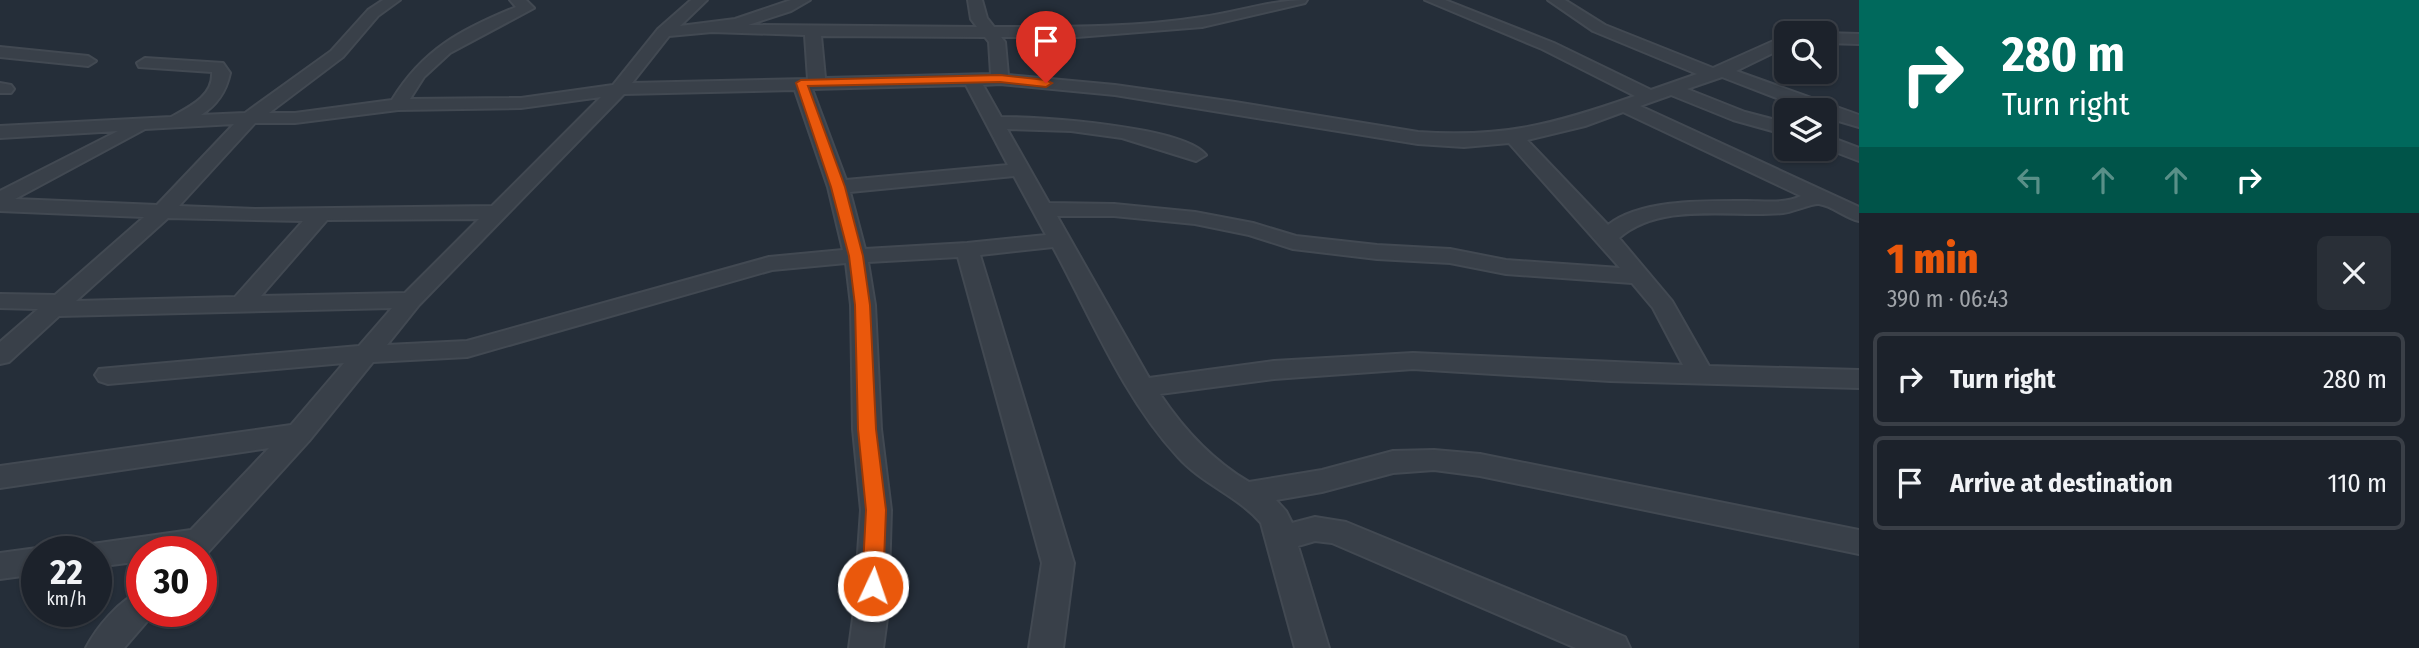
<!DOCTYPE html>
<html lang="en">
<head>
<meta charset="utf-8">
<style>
	:root { --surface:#1c222b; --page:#292f37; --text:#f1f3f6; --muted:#a0a4a9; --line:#3a3f47; --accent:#ea580c }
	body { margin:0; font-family:"Fira Sans Condensed",sans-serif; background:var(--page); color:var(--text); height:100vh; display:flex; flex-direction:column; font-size:26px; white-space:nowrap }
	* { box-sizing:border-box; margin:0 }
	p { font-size:23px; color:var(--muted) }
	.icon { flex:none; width:38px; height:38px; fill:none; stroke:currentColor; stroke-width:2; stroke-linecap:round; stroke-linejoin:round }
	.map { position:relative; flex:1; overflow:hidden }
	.side { display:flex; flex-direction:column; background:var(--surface); width:560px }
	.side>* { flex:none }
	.top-card { background:#00695c; color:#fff; overflow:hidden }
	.fabs { position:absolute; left:1774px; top:21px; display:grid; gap:14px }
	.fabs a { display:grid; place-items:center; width:63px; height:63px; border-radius:10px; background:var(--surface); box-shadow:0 2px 5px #0004,0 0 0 2px var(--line); font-size:35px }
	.speed { position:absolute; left:21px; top:536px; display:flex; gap:14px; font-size:35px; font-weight:700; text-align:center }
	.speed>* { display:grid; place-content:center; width:91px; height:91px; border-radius:50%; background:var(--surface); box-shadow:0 2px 5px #0004,0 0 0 2px var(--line); line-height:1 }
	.speed small { font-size:18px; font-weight:400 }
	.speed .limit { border:10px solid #d22; background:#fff; color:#111 }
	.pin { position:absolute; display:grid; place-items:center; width:60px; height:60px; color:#fff; margin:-72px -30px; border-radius:50% 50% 50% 0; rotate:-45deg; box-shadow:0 0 7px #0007 }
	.pin .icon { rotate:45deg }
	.me { position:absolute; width:77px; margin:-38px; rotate:3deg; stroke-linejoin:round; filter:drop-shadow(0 0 5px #0008) }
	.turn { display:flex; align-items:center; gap:24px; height:147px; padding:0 28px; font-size:32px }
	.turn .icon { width:91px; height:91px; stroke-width:2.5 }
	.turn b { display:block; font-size:49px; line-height:60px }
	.lanes { display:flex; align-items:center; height:66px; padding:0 28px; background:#0003; justify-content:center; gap:35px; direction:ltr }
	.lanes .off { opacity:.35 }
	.round { display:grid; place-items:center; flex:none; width:74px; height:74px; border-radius:10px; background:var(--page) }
	.head { display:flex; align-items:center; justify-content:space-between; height:119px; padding:0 28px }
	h1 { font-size:42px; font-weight:800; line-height:52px; color:var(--accent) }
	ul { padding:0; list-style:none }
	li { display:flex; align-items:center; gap:21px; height:94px; margin:0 14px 10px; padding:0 14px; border:4px solid var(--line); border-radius:10px }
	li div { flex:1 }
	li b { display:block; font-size:26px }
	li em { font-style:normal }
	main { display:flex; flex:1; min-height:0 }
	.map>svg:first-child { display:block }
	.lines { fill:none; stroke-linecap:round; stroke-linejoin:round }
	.minor-casing { stroke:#424952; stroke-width:4 }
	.minor { fill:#394049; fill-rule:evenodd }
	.route { fill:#ea580c; stroke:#983908; stroke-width:2 }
</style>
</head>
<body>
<main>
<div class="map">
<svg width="1859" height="648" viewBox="0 0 1859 648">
	<rect width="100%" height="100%" fill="#252e39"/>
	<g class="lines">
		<defs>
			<path id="minor" d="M383,0h17l-22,16 -35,41 -74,56h26l97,-13c31,-51 70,-71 124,-93l-6,-7h16l8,8 -84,45 -26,24 -14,22 111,-1 92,-13 45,-56 33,-29h16l-27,26 55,-7 56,-19h19l-19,11 -43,14 229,2 -6,-8 -3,-19h14l5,18 7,9c69,0 140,1 208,-10 36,-5 69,-17 105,-17l-2,3 -103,24 -125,10h-76l4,5 3,33 107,10 120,17 183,30c86,6 137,-8 217,-36l-93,-47 -117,-49h20l109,43 97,47 46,-16 -104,-43 -45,-31h17l40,25 108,43 74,-33v11l-51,25 123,44v12l-34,-10v-7h-17l-86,-33 -35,12 58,23 42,11v12l-54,-15 -62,-25 -31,11 219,101v14c-14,-3 -26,-15 -40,-17 -6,-1 -27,8 -36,9 -52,5 -121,-12 -164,25l53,63 37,65 150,4v18l-249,-7 -197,-12 -139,10 -114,15c24,36 52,66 89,88l73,-12 71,-19 41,-1 46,4 379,76v24l-379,-78 -46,-6 -41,3 -71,19 -46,8 10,11 6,12 23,-6 31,5 279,115 5,11h-54l-244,-105 -17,-2 -17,5 31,102h-34l-34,-125c-23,-27 -59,-39 -83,-66 -55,-60 -86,-138 -125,-210l-73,8 94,308 -11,85h-34l13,-85 -84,-306 -90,5 7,43 6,124 10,81 -3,101 -5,37h-34l5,-37 7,-101 -8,-81 -2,-124 -5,-42 -74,7 -305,87 -94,5 -64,79 -108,119v-9h-59v10l-46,6v-16h-14l3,-6 106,-15 78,-82 -269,40v-22l291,-41 53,-62 -236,21 -9,-3 -4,-6 4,-6 260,-23 33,-38 -333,8 -50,46 -9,2v-22l38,-33 -38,-1v-14l55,1 89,-78 -144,-6v-20l118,-60 -118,7v-12l171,-9c18,-10 43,-21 41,-45l-73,-5 -2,-4 8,-5 78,5 7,10c-4,19 -13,32 -29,42l44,-2 86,-62 37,-41zM712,32l93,3 3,44 -176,4 37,-47zM821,36l164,1 4,5 2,32 -166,4zM1000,84l115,11 303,49 46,3 45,-4 111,125 -114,-8 -56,-11 -73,-4 -81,-9 -43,-13 -58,-11 -81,-8 -65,-1 -42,-74 64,2 51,7 74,23 10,-6c-22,-29 -167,-38 -205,-38l-18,-32zM966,85l42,80 -162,15 -34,-91zM795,90l33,97 15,63 -74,7 -302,84 -80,4 32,-40 205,-211zM601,97l-109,109 -237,3 -76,-3 76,-83h40l103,-13 123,-2zM1623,112l178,84c-17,8 -37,5 -54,5 -41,0 -106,-2 -139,24l-81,-85 58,-14zM234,124l-77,81 -142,-6 130,-70zM1014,176l32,59 -79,8 -102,6 -15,-57zM1057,216h57l81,8 54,11 44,14 84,10 73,4 56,11 126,9 21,25 30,57 -270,-12 -139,8 -125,17zM168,218l135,3 -68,76 -159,4zM479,219l-74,74 -144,3 66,-76z
				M1825,33l34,1v10l-34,-1z
				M0,47l88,9 8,5 -8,5 -88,-9z
				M0,83l11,2 3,4 -3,4h-11z
				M1825,135l34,13v13l-34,-13z
				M37,548l9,3h-9v23l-37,5v-26z
				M142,591v20h14l-32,37h-38c10,-20 34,-49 56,-57z"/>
		</defs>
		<!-- minor casing -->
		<use href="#minor" class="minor-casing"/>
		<!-- minor -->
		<use href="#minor" class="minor"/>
	</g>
	<!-- route -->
	<path class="route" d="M1000,75l46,5 6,3 -6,4 -46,-5 -192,4 37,101 18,69 7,49 6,124 10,81 -3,76 -3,6 -7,2 -8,-2 -3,-6 4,-76 -8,-81 -3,-124 -6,-49 -18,-69 -35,-104 5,-3z"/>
</svg>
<div class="fabs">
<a><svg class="icon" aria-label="search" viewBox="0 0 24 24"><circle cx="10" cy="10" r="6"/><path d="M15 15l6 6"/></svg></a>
<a><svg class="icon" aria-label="layers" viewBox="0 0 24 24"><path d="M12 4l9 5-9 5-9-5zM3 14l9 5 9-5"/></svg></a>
</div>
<div class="speed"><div>22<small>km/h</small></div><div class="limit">30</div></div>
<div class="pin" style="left:1046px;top:83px;background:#d93025"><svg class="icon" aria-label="arrive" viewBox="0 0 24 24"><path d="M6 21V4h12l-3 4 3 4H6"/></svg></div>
<svg class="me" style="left:873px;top:586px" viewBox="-20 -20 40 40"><circle r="17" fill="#ea580c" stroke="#fff" stroke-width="3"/><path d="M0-11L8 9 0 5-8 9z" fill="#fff"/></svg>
</div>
<section class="side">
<div class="top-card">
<div class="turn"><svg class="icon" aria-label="right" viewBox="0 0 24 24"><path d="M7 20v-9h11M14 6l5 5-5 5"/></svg><div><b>280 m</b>Turn right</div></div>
<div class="lanes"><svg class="icon off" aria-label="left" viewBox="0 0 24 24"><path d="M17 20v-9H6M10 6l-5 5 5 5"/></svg><svg class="icon off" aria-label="ahead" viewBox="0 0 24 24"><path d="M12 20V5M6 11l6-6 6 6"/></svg><svg class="icon off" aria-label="ahead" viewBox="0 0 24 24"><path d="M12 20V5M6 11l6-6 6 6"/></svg><svg class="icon" aria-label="right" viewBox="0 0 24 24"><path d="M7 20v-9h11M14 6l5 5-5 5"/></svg></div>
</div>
<div class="head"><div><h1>1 min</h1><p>390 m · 06:43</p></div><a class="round"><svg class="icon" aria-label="close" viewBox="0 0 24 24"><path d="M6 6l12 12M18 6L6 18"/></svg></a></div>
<ul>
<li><svg class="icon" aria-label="right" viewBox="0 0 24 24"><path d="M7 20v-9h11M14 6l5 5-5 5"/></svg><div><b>Turn right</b></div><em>280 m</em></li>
<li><svg class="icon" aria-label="arrive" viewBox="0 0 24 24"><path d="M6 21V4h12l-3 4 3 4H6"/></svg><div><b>Arrive at destination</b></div><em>110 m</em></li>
</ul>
</section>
</main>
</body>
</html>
